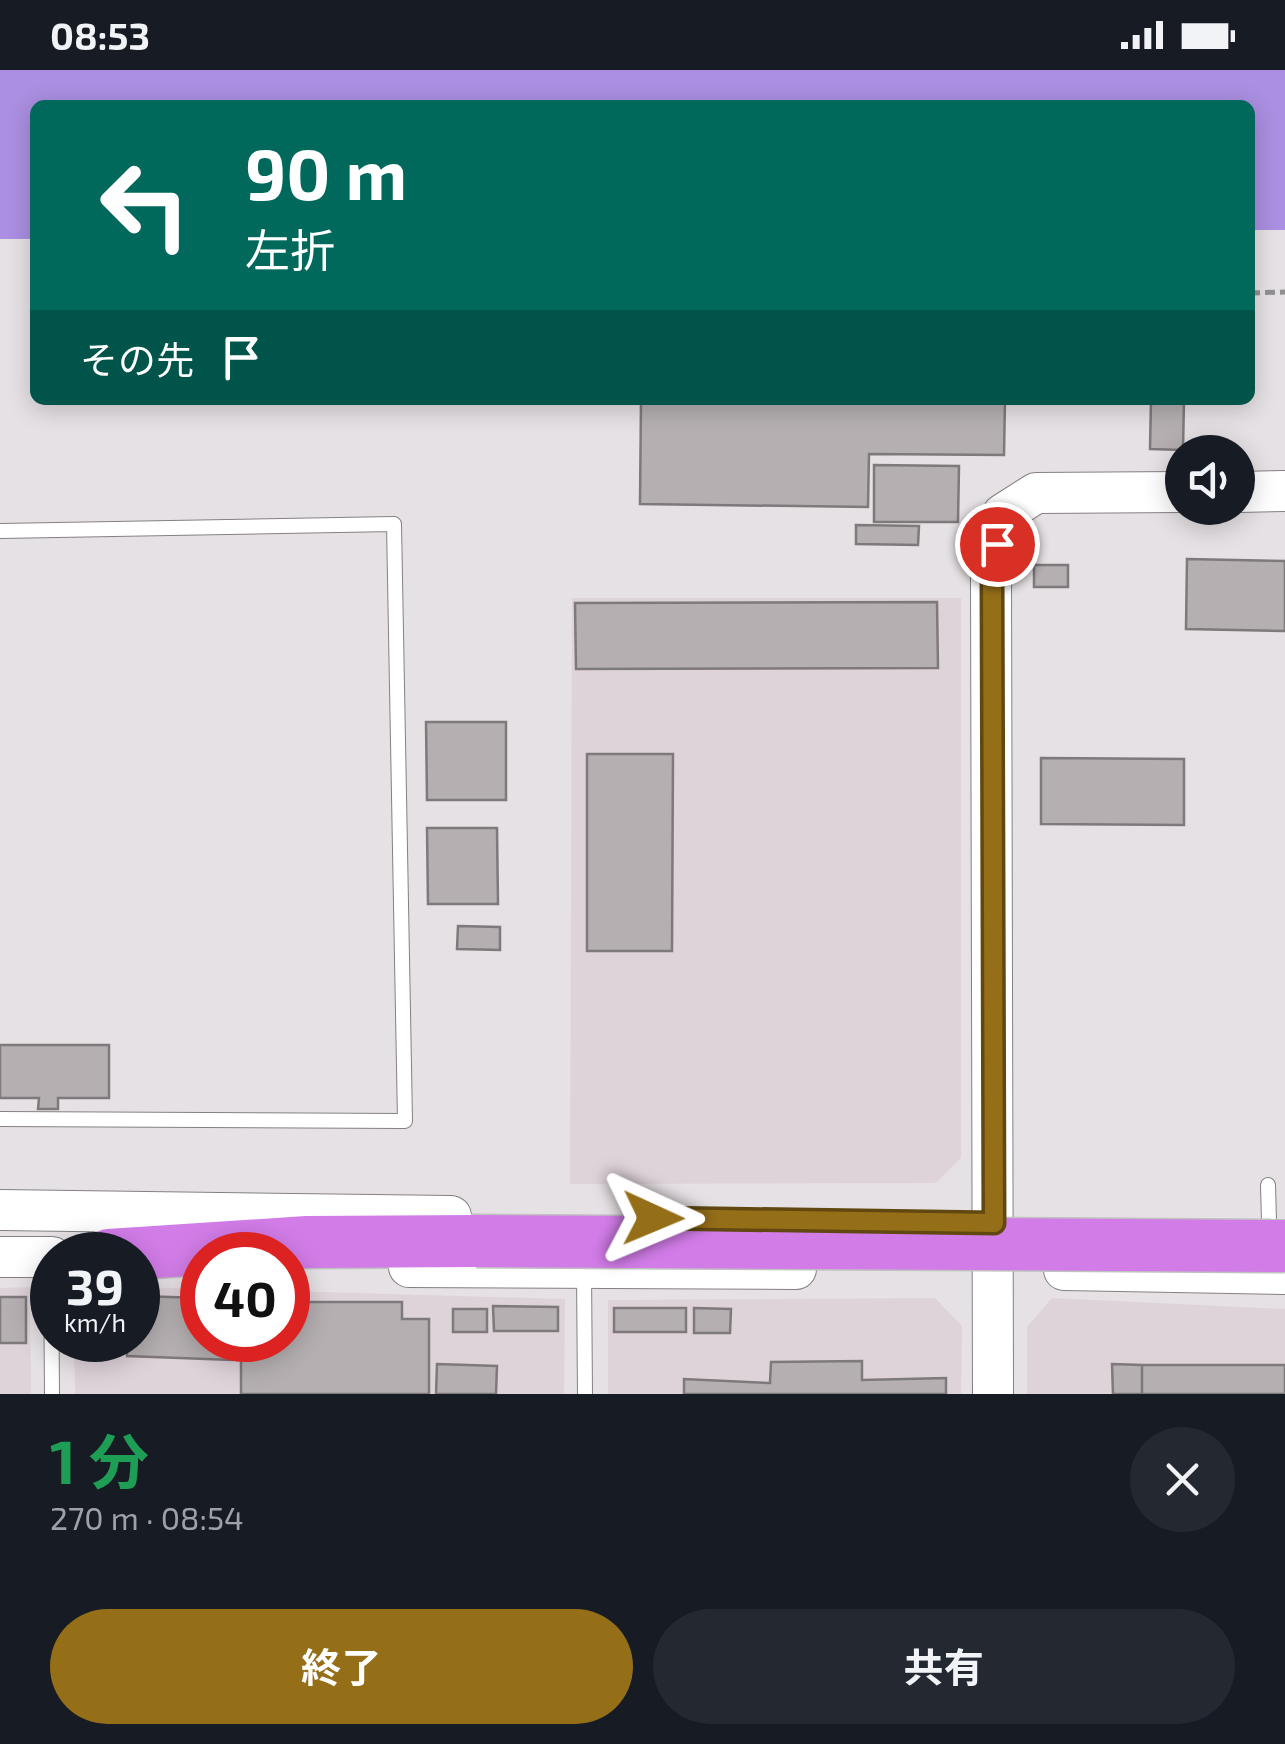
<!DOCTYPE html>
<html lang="ja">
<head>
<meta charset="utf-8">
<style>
	:root { --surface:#171b24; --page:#242831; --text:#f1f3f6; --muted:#9ea1a6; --accent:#956e18 }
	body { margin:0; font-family:"Exo 2","Noto Sans JP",sans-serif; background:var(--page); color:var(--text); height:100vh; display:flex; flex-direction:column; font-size:38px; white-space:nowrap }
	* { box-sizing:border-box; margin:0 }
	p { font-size:32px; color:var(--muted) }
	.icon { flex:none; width:55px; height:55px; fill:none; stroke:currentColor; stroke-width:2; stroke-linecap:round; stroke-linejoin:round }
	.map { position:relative; height:1324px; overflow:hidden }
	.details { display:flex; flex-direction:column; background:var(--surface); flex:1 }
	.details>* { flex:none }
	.hud { position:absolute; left:30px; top:30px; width:1225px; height:305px; border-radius:15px; box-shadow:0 5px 25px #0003; background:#00695c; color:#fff; overflow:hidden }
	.tools { position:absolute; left:1165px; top:365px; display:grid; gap:20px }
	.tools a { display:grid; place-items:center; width:90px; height:90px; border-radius:50%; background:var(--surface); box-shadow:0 5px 25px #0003; font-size:50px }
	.speed { position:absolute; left:30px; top:1162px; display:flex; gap:20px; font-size:50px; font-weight:700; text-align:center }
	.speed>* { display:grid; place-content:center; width:130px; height:130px; border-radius:50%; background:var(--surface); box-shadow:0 5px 25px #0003; line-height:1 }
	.speed small { font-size:25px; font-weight:400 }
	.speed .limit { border:15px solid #d22; background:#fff; color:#111 }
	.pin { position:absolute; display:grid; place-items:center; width:85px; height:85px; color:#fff; margin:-42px; border:5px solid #fff; border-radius:50%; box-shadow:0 2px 10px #0007 }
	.me { position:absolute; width:110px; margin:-55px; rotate:91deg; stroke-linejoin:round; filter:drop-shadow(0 0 8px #0008) }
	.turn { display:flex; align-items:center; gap:35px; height:210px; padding:0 50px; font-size:45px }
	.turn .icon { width:130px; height:130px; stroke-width:2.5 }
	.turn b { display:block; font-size:70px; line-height:85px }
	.then { display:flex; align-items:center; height:95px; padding:0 50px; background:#0003; gap:20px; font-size:38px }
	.round { display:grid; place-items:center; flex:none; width:105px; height:105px; border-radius:52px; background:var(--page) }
	.headline { display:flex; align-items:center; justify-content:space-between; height:170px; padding:0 50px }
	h1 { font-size:60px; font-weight:700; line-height:75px; color:#1e9e55 }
	.action { display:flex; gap:20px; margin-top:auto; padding:20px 50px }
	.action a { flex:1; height:115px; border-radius:60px; background:var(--accent); color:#fff; font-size:40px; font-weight:700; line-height:115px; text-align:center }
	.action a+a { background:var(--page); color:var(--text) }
	.status { display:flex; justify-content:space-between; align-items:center; height:70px; padding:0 50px; background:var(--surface); direction:ltr }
	.status svg { height:28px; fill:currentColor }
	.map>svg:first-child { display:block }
	.built { fill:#dfd3da }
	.water { fill:#ab8fe2 }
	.building { fill:#b5afb1; stroke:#7e797a; stroke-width:2.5 }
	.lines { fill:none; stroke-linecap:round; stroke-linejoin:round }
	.lane-casing { stroke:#858183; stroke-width:16 }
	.secondary-casing { stroke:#858183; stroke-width:42 }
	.highway-casing { stroke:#c1c1c1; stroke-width:55 }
	.path { stroke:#939092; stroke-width:5; stroke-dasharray:10 5; stroke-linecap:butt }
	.lane { stroke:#fff; stroke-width:14 }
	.secondary { stroke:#fff; stroke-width:40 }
	.highway { stroke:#d27ce8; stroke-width:52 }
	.highway-bridge-casing { stroke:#c1c1c1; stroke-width:55; stroke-linecap:butt }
	.highway-bridge { stroke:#d27ce8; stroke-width:52 }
	.route-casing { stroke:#614810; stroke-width:25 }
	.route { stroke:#956e18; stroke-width:18 }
</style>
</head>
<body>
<div class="status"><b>08:53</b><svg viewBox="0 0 49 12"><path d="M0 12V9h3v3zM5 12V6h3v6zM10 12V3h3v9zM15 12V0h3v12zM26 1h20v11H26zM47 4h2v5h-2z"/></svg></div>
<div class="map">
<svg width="1285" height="1324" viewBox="0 0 1285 1324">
	<rect width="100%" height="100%" fill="#e6e1e4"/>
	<!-- built -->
	<path class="built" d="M572,528h389v560l-25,25 -366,1z
		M30,1217l1,107h-31v-106z
		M138,1217l64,2v51h86v-49l277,8 -1,95h-489l-1,-54h64z
		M935,1228l27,28 -1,68h-353v-94z
		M1052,1228l233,11v85h-258v-67z"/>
	<!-- water -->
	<path class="water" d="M0,0h1285v160h-35v-125h-1215v134h-35z"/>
	<!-- building -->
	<path class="building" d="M641,330h364l-1,55 -135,-1 -1,53 -228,-3z
		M1151,330h33l-1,50 -33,-1z
		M874,395l85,1 -1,56h-84z
		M856,455l63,1 -1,19 -62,-1z
		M1187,489l98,2v70l-99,-2z
		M1034,495h34v22h-34z
		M937,532l1,66 -362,1 -1,-66z
		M426,652h80v78h-79z
		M587,684h86l-1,197h-85z
		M1041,688l143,1v66l-143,-1z
		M427,758h70l1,76h-70z
		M458,856l42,1v23l-43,-1z
		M0,975h109v53h-51v11h-20l1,-11h-39z
		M138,1226l64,2v42h31l-1,20 -105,-4 1,-16h10z
		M0,1227h26v46h-26z
		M288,1232h114v17h27v75h-188v-54h47z
		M493,1236l65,1v24h-64z
		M614,1238h72v24h-72z
		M694,1238l37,1 -1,24h-36z
		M453,1239h34v23h-34z
		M862,1291v19l84,-2v16h-262v-15l86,4 1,-21z
		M437,1294l60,2 -1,28h-60z
		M1112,1294l30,1v29h-29z
		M1142,1295h143v29h-143z"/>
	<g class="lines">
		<defs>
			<path id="lane" d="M0,461l394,-7 11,597 -405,-2
				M1268,1115l1,36
				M51,1190l1,134
				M584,1200l1,124"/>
			<path id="secondary" d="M1238,422l47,-1
				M0,1140l451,6
				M0,1187h52
				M409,1197l387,2
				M1064,1200l221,4
				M993,1324l-2,-820 12,-60 33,-21 146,-1"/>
			<path id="highway" d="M109,1185l198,-13 169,-1"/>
		</defs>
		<!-- lane casing -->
		<use href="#lane" class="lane-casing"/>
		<!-- secondary casing -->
		<use href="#secondary" class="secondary-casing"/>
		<!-- highway casing -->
		<use href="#highway" class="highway-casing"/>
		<!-- path -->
		<path class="path" d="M1250,223l35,-1"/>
		<!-- lane -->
		<use href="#lane" class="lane"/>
		<!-- secondary -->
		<use href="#secondary" class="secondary"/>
		<!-- highway -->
		<use href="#highway" class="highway"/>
		<defs>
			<path id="highway-bridge" d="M476,1171l809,5"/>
		</defs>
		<!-- highway-bridge casing -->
		<use href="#highway-bridge" class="highway-bridge-casing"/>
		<!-- highway-bridge -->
		<use href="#highway-bridge" class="highway-bridge"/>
	</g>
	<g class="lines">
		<defs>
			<path id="route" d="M653,1148l341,5 -2,-649 5,-30"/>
		</defs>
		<!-- route casing -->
		<use href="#route" class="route-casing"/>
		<!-- route -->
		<use href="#route" class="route"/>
	</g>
</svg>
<div class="tools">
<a><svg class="icon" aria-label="sound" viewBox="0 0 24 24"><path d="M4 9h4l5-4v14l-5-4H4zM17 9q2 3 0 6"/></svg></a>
</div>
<div class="speed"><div>39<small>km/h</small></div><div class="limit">40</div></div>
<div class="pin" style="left:997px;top:474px;background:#d93025"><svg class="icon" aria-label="arrive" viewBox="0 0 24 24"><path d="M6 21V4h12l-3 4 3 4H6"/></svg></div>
<svg class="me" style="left:653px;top:1148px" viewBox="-20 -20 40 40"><path d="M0-17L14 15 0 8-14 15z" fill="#956e18" stroke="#fff" stroke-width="4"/></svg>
<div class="hud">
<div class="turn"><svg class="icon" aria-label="left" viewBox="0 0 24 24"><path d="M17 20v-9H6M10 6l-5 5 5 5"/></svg><div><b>90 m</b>左折</div></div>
<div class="then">その先<svg class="icon" aria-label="arrive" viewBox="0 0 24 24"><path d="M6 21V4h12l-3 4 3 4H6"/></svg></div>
</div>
</div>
<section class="details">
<div class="headline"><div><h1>1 分</h1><p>270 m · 08:54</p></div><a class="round"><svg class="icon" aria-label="close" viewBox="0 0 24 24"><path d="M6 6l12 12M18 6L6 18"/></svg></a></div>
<div class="action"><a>終了</a><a>共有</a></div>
</section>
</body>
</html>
